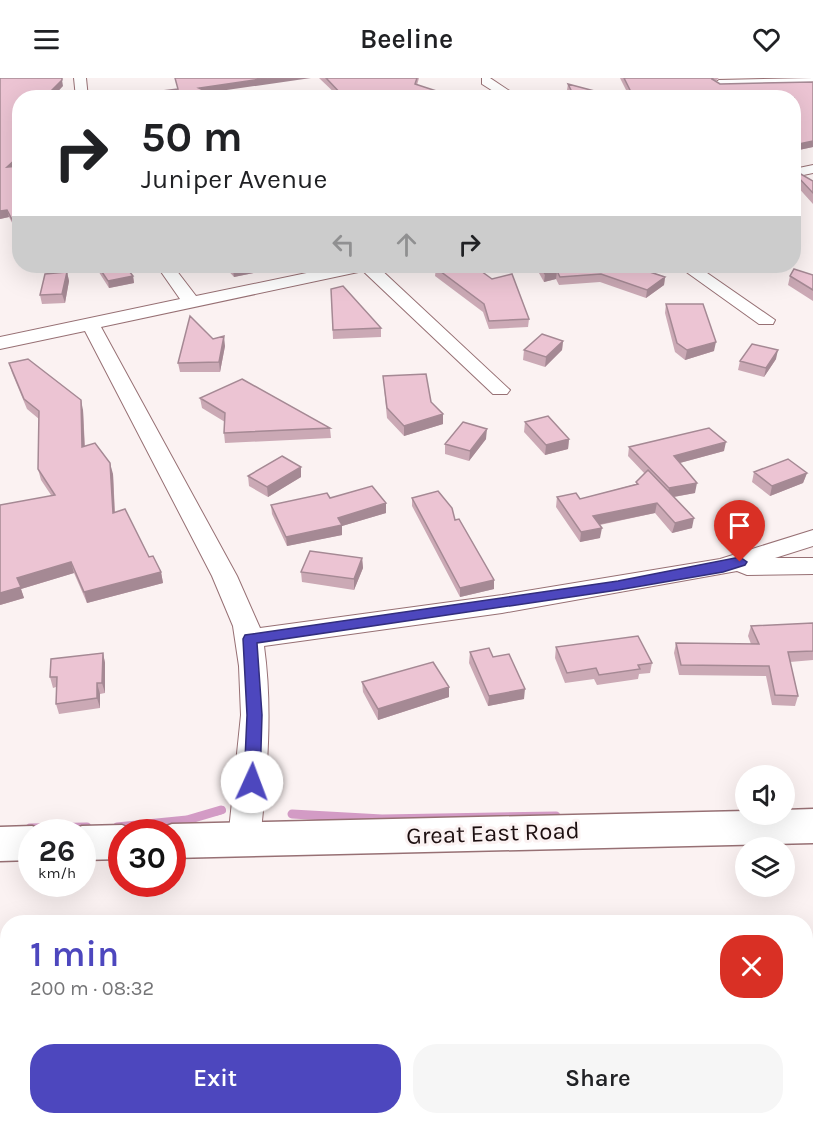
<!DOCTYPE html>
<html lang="en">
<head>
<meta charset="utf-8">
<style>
	:root { --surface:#fff; --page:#f6f6f6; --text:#202124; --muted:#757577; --accent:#4d47be }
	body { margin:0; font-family:Karla,sans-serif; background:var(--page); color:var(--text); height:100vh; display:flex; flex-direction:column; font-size:22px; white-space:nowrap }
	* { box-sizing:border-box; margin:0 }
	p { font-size:20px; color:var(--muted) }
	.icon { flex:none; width:33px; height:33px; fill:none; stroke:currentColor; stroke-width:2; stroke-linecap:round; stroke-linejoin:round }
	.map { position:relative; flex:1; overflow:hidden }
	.panel { position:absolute; left:0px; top:837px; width:813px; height:210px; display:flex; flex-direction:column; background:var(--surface); border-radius:24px 24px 0 0; box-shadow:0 6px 24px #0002 }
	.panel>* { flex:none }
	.banner { position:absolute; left:12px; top:12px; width:789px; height:183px; border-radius:24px; box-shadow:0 6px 24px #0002; background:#fff; color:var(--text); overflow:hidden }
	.buttons { position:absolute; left:735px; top:687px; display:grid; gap:12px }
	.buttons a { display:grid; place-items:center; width:60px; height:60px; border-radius:50%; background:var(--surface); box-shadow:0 6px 24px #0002; font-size:30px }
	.speed { position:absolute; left:18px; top:741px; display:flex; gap:12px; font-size:30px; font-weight:700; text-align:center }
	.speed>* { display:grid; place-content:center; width:78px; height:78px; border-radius:50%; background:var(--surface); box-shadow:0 6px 24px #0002; line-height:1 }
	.speed small { font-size:15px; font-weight:400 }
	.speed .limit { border:9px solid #d22; background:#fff; color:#111 }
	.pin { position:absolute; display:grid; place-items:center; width:51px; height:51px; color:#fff; margin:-62px -26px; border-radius:50% 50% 50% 0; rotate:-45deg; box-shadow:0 0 6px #0007 }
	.pin .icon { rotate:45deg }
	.me { position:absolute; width:66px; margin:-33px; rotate:2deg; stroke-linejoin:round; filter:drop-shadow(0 0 4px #0008) }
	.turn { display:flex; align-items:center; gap:21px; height:126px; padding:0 30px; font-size:27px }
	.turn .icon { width:78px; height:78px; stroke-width:2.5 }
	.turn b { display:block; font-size:42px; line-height:51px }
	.lanes { display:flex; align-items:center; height:57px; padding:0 30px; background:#0003; justify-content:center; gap:30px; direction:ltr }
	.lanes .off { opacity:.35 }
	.round { display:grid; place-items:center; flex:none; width:63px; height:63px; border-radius:24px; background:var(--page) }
	.summary { display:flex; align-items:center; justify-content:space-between; height:102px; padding:0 30px }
	h1 { font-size:36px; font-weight:600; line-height:45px; color:var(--accent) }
	.action { display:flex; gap:12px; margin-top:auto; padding:12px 30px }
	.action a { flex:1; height:69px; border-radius:24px; background:var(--accent); color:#fff; font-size:24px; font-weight:600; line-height:69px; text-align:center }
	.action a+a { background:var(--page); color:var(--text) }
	header { display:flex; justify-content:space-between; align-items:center; height:78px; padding:0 30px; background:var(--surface); font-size:27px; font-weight:600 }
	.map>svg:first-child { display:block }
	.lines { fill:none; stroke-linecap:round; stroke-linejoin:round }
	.stream-far1 { stroke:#d39bc5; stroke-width:8 }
	.stream { stroke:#d39bc5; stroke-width:9 }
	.minor-casing { stroke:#977074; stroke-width:2 }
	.major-casing { stroke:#977074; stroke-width:3 }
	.minor { fill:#fff; fill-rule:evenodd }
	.major { fill:#fff; fill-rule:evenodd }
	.wall { fill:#cba9b5 }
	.shaded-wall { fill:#a58994 }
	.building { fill:#ecc4d3; stroke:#a58994; stroke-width:1.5 }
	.route { fill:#4d47be; stroke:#322e7c; stroke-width:1.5 }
	.labels { text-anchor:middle; stroke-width:6; stroke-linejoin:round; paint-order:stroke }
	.near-street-label { font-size:24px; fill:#1c0e0f; stroke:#fbf2f2 }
</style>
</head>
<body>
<header><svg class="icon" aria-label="menu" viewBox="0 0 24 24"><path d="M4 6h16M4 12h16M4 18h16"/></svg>Beeline<svg class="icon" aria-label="heart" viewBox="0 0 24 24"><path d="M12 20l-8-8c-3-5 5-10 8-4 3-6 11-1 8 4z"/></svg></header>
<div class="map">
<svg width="813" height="1047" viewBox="0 0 813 1047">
	<rect width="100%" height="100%" fill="#fbf2f2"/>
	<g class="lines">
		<!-- stream-far1 -->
		<path class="stream-far1" d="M215,734l7,-2"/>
		<!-- stream -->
		<path class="stream" d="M292,736l90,5 174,-3
			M117,749l70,-7 34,-10
			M30,750l57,-1"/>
		<defs>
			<path id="minor" d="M74,0h12l2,20h-12z
				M482,0h8l30,20h-16l-22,-14z
				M813,0v8l-94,2 -6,-4 6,-4z
				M813,87v8l-19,4v-8z
				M157,188h16l23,30 144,-30h37l133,124 -3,4h-14l-130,-123 -262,56 136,249 23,52 242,-33 218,-36 93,-29v16l-38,12h38v16l-66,1 -10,-4 -235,42 -238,33c9,65 3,129 -4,194l-5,9 -11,4 -11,-4 -5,-9 13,-125 -2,-49 -6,-40 -21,-50 -127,-245 -85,18v-12l180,-38z
				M678,188h19l78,54 -2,4h-14z"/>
			<path id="major" d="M813,731v34l-641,15v-26h-16l2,-3 14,-5 574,-13v3h38v-4z
				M122,747l16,7h-16v27l-40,1v-28h-15l15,-6z
				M32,748l15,6h-15v28l-32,1v-34z
				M806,986h7v48h-7z
				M0,1002h8v38h20l-3,4 -25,3z"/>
		</defs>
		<!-- minor casing -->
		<use href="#minor" class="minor-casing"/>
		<!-- major casing -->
		<use href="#major" class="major-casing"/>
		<!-- minor -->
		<use href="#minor" class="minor"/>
		<!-- major -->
		<use href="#major" class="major"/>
	</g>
	<!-- wall -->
	<path class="wall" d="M0,0l63,8 -43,12v66l-3,2 1,68 -9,-17 -9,2z
		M319,0h100l-2,7 41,13h-118z
		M620,0h99l-4,3 5,3 93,-2v65l-19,4v-53h-164z
		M568,6l53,14h-50l-4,-8z
		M797,98l16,5v23l-18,-20z
		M95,188h30l8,10 1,7 -25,5z
		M224,188h65l-55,11z
		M535,188h106l3,4 21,7 -1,8 -18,13 -46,-16 -41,3 -3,-6 -12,3z
		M436,190l93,51 -1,8 -39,2 -6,-17 -48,-36z
		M67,194l2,9 -4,22 -23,1 -2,-9z
		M813,197v26l-25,-16 2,-9z
		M331,211l50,39v9l-48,2z
		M666,226l48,47 -29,9 -10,-8 -10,-39z
		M213,261l12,7 -5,26h-40l-2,-9z
		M563,263l-1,9 -17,17 -22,-7 1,-10z
		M776,281l-12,18 -26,-7 2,-9z
		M9,285l74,47 2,37 28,27 2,38 46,60 2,11 -76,20 -13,-30 -53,16 3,9 -24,7 51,-110 -10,-15 -3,-11 1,-50 -12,-10 -15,-36z
		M383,298l48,26 12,12v10l-39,12 -17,-18z
		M200,320l130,30 1,10 -106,5 -1,-10 1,-11 -23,-14z
		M525,344l44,17 -1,10 -23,6 -21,-23z
		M486,361l-17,22 -24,-7v-10z
		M629,369l95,4 -44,12 15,30 -21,4 18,31 -20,5 -17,-20 -55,12v13l-20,4 -24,-35 1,-10 23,2 56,-15v-2l9,-8 -17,-18z
		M301,389v10l-33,20 -19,-11 -1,-10z
		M754,394l53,1 -4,10 -33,13 -18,-14z
		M330,420l56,15 -44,13v9l-55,11 -15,-32 -1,-9z
		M412,420l43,22 39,69 -34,8 -48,-91z
		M362,480l1,10 -9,22 -52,-8 -1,-10z
		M813,545v37l-23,2 8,34 -3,10 -23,-1 -6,-29 -87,-1 -5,-22 2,-10 75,1 -3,-8 3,-10z
		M556,569l96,16 -2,10 -11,1 -1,5 -41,6 -3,-6 -29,4 -10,-25z
		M470,574l23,5 31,42 -36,7 -19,-43z
		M103,575l2,10v30l-5,1v14l-41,6 -3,-10v-17l-3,1 -3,-11z
		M362,604l87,5v10l-71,23 -15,-28z"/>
	<!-- shaded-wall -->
	<path class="shaded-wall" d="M268,0h43l-112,16v-6z
		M62,2l1,6 -11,12h-8z
		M813,63v6l-19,4v-6z
		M20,77v9l-11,10 -2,-7z
		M7,132l2,7 -9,2v-8z
		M20,148v8h-2l-2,-7z
		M252,188h37l-55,11 -1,-7z
		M299,188h18l-18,3z
		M557,193l-1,8 -12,3 1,-8z
		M67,194l2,9 -4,22 -3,-9z
		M133,198l1,7 -25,5 -1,-7z
		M665,199l-1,8 -18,13 1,-8z
		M224,258l1,10 -5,26 -1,-10z
		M563,263l-1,9 -17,17 1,-10z
		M716,264l-2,9 -29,9 2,-10z
		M778,272l-2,9 -12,18 2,-9z
		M81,322l2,10 2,48 -3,-11z
		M443,336v10l-39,12v-10z
		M487,351l-1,10 -17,22 1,-10z
		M569,361l-1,10 -23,6 1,-10z
		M726,364l-2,9 -52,14 2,-9z
		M110,385l3,11 2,49 -2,-10z
		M301,389v10l-33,20 -1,-10z
		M807,395l-4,10 -33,13 2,-10z
		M697,405l-2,10 -28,5 2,-10z
		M386,425v10l-44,13v9l-55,11 -1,-9 52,-19z
		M657,425l-2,10 -63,13 1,-10z
		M694,440l-2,10 -20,5 3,-10z
		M602,450l-2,10 -20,4 1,-10z
		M362,480l1,10 -9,22v-11z
		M71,484l3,11 -53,16 3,9 -24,7v-12l17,-15z
		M161,494l2,11 -76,20 -3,-11z
		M494,502v9l-34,8v-9z
		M103,575l2,10v30l-3,-10z
		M97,605l3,11v14l-3,-10z
		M449,609v10l-71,23v-11z
		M525,611l-1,10 -36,7 1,-10z"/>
	<!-- building -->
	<path class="building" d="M0,0h62v2l-18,18h-24v57l-13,12 13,-1v60l-4,1 -9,-17 -7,1z
		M175,0h93l-69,10 23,10h-80l6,-2 -1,-3 31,-4z
		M326,0h91l-2,6 43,14h-113z
		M624,0h89l-1,1 8,5 93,-2v59l-19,4v-47h-160z
		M568,6l53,14h-46z
		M799,95l14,8v12l-16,-17z
		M98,188h27l8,10 -25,5z
		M229,188h23l-19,4z
		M443,188h31l18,13 20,-5 17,45 -40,2 -5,-17 -48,-36z
		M540,188h101l3,4 21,7 -18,13 -46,-16 -41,3 -3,-6 -12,3z
		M794,191l19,6v15l-23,-14z
		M67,194l-5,22 -22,1 5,-21z
		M343,208l38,42 -48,2 -2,-41z
		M666,226h37l13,38 -29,8 -10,-7z
		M190,238l23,23 11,-3 -5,26 -41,1z
		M542,256l21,7 -17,16 -22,-7z
		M752,266l26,6 -12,18 -26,-7z
		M28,281l53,41 1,47 13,-4 15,20 3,50 12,-4 24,48 4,-1 8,16 -77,20 -13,-30 -54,16 4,9 -21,6v-88l55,-10 -17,-26 1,-58 -15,-12 -15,-36z
		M426,296l5,28 12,12 -39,12 -17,-18 -4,-32z
		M242,301l88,49 -106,5 1,-20 -25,-15z
		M548,338l21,23 -23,6 -21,-23z
		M463,344l24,7 -17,22 -25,-7z
		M709,350l17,14 -52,14 23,27 -28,5 -40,-41z
		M282,378l19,11 -34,20 -19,-11z
		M788,381l19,14 -35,13 -18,-14z
		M648,392l46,48 -19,5 -18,-20 -64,13 9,12 -21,4 -24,-35 19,-4 4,6 58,-15 -2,-2z
		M372,408l14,17 -48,15 4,7 -56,12 -15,-32 56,-12 3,5z
		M438,413l14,17 3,12 4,-1 35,61 -34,8 -48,-90z
		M310,473l52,7 -8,21 -53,-7z
		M813,545v28l-25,1 10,44 -23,-1 -6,-29 -88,-1 -5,-22 83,1 -8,-18z
		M638,558l14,27 -14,2 2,4 -41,6 -3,-7 -29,5 -11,-26z
		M489,570l4,9 16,-3 16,35 -36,7 -19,-44z
		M103,575l-1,30h-5v15l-41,6 1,-27h-7l1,-18z
		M433,584l16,25 -71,22 -16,-27z"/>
	<!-- route -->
	<path class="route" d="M740,479l7,5 -2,3 -22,7 -105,18 -361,53 5,72 -2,67 -8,6 -8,-6 3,-67 -4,-76 2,-4 373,-54z"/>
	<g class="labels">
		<!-- near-street labels -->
		<g class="near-street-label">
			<text transform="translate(493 755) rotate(-2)" y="8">Great East Road</text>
		</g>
	</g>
</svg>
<div class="buttons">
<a><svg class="icon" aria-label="sound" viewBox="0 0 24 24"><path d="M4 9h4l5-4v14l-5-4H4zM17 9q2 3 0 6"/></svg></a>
<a><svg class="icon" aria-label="layers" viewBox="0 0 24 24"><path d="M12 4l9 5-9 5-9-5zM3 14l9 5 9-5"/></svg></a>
</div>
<div class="speed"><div>26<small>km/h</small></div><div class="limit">30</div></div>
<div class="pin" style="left:740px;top:484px;background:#d93025"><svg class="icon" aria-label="arrive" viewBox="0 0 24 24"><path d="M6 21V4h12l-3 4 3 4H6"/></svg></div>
<svg class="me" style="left:252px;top:704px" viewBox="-20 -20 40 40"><circle r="19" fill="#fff"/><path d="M0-13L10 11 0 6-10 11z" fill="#4d47be"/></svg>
<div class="banner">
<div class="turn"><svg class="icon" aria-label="right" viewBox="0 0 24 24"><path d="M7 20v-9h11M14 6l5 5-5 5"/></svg><div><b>50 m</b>Juniper Avenue</div></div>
<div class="lanes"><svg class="icon off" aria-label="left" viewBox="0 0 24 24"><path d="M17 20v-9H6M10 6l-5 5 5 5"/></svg><svg class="icon off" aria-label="ahead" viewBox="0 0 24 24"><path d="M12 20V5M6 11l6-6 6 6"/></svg><svg class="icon" aria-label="right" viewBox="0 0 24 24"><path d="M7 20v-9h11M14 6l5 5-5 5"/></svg></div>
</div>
<section class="panel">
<div class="summary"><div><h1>1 min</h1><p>200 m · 08:32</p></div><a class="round" style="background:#d93025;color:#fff"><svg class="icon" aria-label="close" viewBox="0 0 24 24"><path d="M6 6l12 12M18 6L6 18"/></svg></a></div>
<div class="action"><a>Exit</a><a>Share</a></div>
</section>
</div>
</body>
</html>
